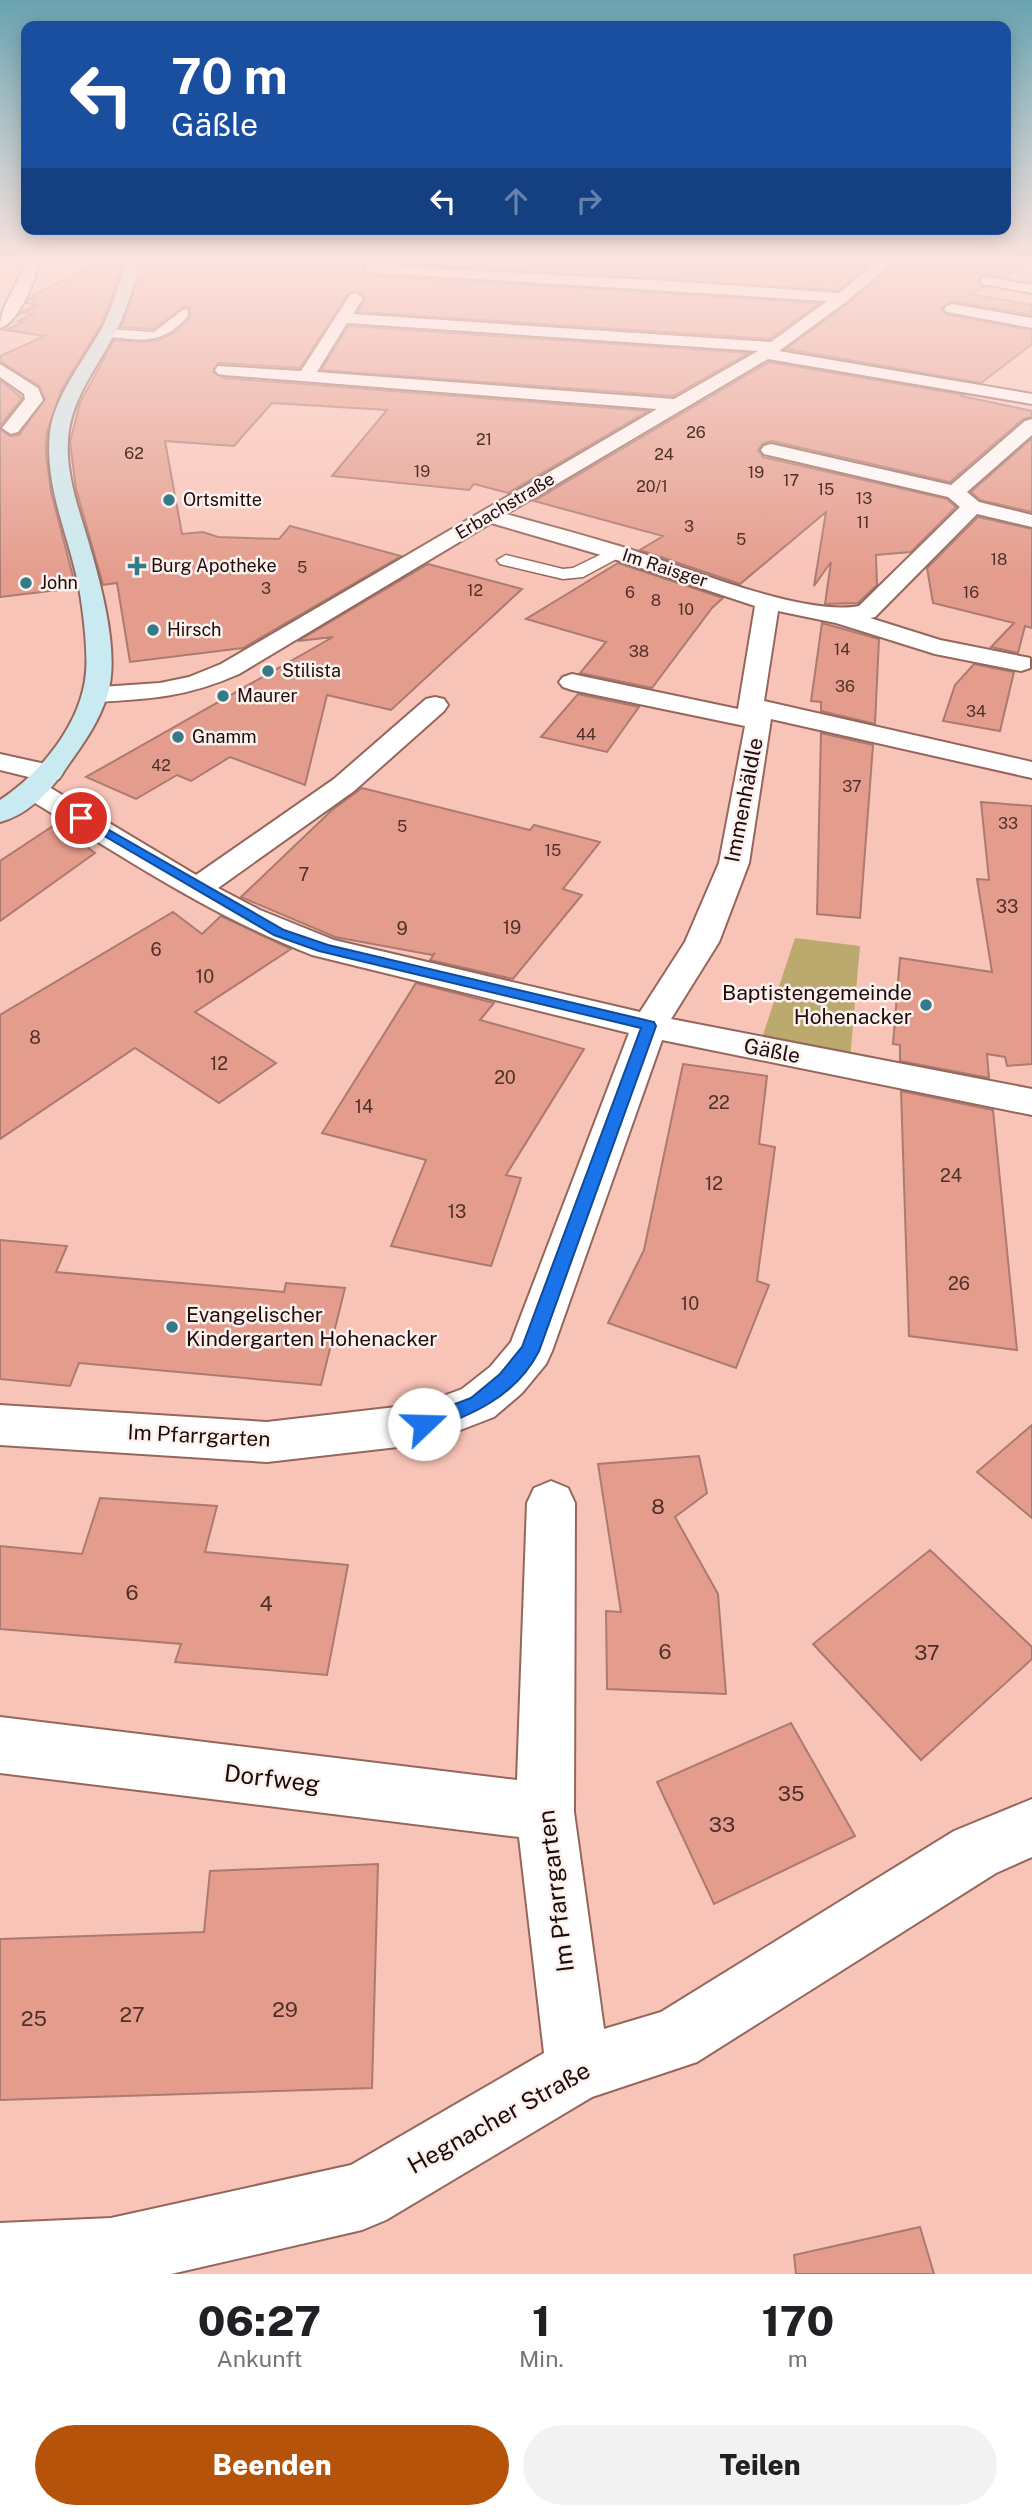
<!DOCTYPE html>
<html lang="de">
<head>
<meta charset="utf-8">
<style>
	:root { --surface:#fff; --page:#f2f2f2; --text:#202124; --muted:#757577; --accent:#b45309 }
	body { margin:0; font-family:"Public Sans",sans-serif; background:var(--page); color:var(--text); height:100vh; display:flex; flex-direction:column; font-size:26px; white-space:nowrap }
	* { box-sizing:border-box; margin:0 }
	p { font-size:23px; color:var(--muted) }
	.icon { flex:none; width:38px; height:38px; fill:none; stroke:currentColor; stroke-width:2; stroke-linecap:round; stroke-linejoin:round }
	.map { position:relative; height:2274px; overflow:hidden }
	.details { display:flex; flex-direction:column; background:var(--surface); flex:1 }
	.details>* { flex:none }
	.hud { position:absolute; left:21px; top:21px; width:990px; height:214px; border-radius:14px; box-shadow:0 4px 18px #0003; background:#1a4fa0; color:#fff; overflow:hidden }
	.pin { position:absolute; display:grid; place-items:center; width:60px; height:60px; color:#fff; margin:-30px; border:4px solid #fff; border-radius:50%; box-shadow:0 2px 7px #0007 }
	.me { position:absolute; width:77px; margin:-38px; rotate:69deg; stroke-linejoin:round; filter:drop-shadow(0 0 5px #0008) }
	.turn { display:flex; align-items:center; gap:24px; height:147px; padding:0 35px; font-size:32px }
	.turn .icon { width:91px; height:91px; stroke-width:2.5 }
	.turn b { display:block; font-size:49px; line-height:60px }
	.lanes { display:flex; align-items:center; height:66px; padding:0 35px; background:#0003; justify-content:center; gap:35px; direction:ltr }
	.lanes .off { opacity:.35 }
	.eta { display:flex; justify-content:space-evenly; align-items:center; height:119px; text-align:center }
	.eta b { font-size:42px; font-weight:800; line-height:49px }
	.action { display:flex; gap:14px; margin-top:auto; padding:14px 35px }
	.action a { flex:1; height:80px; border-radius:42px; background:var(--accent); color:#fff; font-size:28px; font-weight:800; line-height:80px; text-align:center }
	.action a+a { background:var(--page); color:var(--text) }
	.map>svg:first-child { display:block }
	.green { fill:#bca96d }
	.building { fill:#e49c8c; stroke:#ab7a70; stroke-width:2 }
	.lines { fill:none; stroke-linecap:round; stroke-linejoin:round }
	.lane-casing { stroke:#95675c; stroke-width:3 }
	.street-casing { stroke:#95675c; stroke-width:4 }
	.secondary-casing { stroke:#95675c; stroke-width:4 }
	.lane { fill:#fff; fill-rule:evenodd }
	.street { fill:#fff; fill-rule:evenodd }
	.secondary { fill:#c9eaf0; fill-rule:evenodd }
	.route { fill:#1a73e8; stroke:#114b97; stroke-width:2 }
	.poi-dot { fill:#357a88; stroke:#fcf1ee; stroke-width:2.5 }
	.labels { text-anchor:middle; stroke-width:5; stroke-linejoin:round; paint-order:stroke }
	.far-number-label { font-size:16px; fill:#4f3029 }
	.far-poi-label { font-size:18px; fill:#1d0c08; stroke:#fcf1ee; text-anchor:start }
	.far-street-label { font-size:18px; fill:#1d0c08; stroke:#fcf1ee }
	.number-label { font-size:18px; fill:#4f3029 }
	.street-label { font-size:21px; fill:#1d0c08; stroke:#fcf1ee }
	.poi-label { font-size:21px; fill:#1d0c08; stroke:#fcf1ee; text-anchor:end }
	.near-number-label { font-size:21px; fill:#4f3029 }
	.near-street-label { font-size:24px; fill:#1d0c08; stroke:#fcf1ee }
</style>
</head>
<body>
<div class="map">
<svg width="1032" height="2274" viewBox="0 0 1032 2274">
	<rect width="100%" height="100%" fill="#f9c4b8"/>
	<!-- green -->
	<path class="green" d="M795,938l65,8 -10,113 -89,-18z"/>
	<!-- building -->
	<path class="building" d="M110,259h15l-23,64 -40,66 -15,43 -1,21 5,39 25,96 -76,9v-168l10,7 9,-1 26,-36 -6,-13 -39,-25v-5l45,-20 -40,-6 19,-8 -6,-1 15,-7 -12,-1 15,-8 -10,-2 3,-4 8,-4h-5z
		M144,259h361l3,4 124,-4h245l-39,31 -468,-27 -9,5 5,7 454,28 -50,36 -412,-27 8,-15 -10,-6 -7,2 -49,75 -82,-5 -5,9 11,6 424,33 -140,82 -34,-9 -5,6 -137,-14 55,-66 -115,-7 -38,43 -69,-5 17,93 21,-2 15,5 61,2 11,-13 111,30 -158,92 -113,14 -13,-79 -14,2 -27,-96 -6,-47 10,-39 34,-63 28,2 17,-2 16,-8 15,-14v-10l-5,-2 -32,23 -32,-2z
		M900,259h120l6,5 -24,13 -15,-3 -7,3 -2,5 6,5 -14,7 62,11v10l-80,-14 -11,8 6,6 85,15v14l-51,39 -195,-34 63,-46z
		M348,326l401,27 -76,43 -352,-26z
		M769,362l195,33 -2,1 70,15v6l-9,2 -73,63 -178,-41 -10,3 -4,6 5,7 184,42 9,8 -45,45 -35,3 1,30 -19,18 -33,1 6,-42 -17,24 12,-74 -86,72 -100,-34 23,-14 -129,-35z
		M0,380l22,18 -22,28z
		M1032,438v74l-52,-12 -9,-8z
		M978,517l54,12v99l-7,-2 -7,27 -27,-6 23,-24 -81,-20 -6,-35z
		M618,563l105,35 -11,10 -60,80 -72,-15 26,-31 -80,-23z
		M428,564l94,25 -131,121 -64,-15 -22,90 -75,-28 -39,24 -14,-6 -41,24 -50,-22 247,-140 -35,4z
		M822,623l57,16 -4,85 -54,-13v-9l-10,-1z
		M974,664l40,8 -14,59 -57,-10 12,-36z
		M578,694l61,13 -32,45 -66,-15z
		M821,733l52,12 -13,173 -43,-4z
		M362,788l168,42 4,-5 66,17 -37,47 19,6 -69,84 -83,-19 5,-7 -3,2 -97,-18 -94,-40 91,-87z
		M981,802l51,4v258l-25,2 -2,-9 -18,-3 2,24 -89,-17v-16l-7,-1 7,-86 92,14 -15,-93 12,1z
		M56,824l39,29 -95,68v-60z
		M173,912l29,22 19,-18 70,33 -96,63 81,51 -57,40 -84,-55 -135,91v-124z
		M416,983l78,20 -14,17 104,29 -78,126 15,3 -30,88 -100,-20 35,-86 -104,-27z
		M683,1064l84,12 -8,68 16,3 -18,134 12,4 -33,83 -128,-45 36,-73z
		M901,1091l92,19 24,240 -108,-14z
		M0,1240l67,6 -11,26 228,20 2,-9 59,5 -24,97 -242,-22 -9,23 -70,-7z
		M1032,1425v93l-55,-46z
		M699,1456l8,37 -32,24 43,77 8,100 -119,-5 -1,-78 15,1 -23,-148z
		M100,1498l117,8 -12,46 143,13 -21,110 -152,-13 6,-18 -181,-15v-83l82,8z
		M930,1550l102,97v12l-111,101 -108,-116z
		M791,1723l64,113 -141,68 -57,-122z
		M378,1864l-6,224 -372,12v-161l204,-7 6,-61z
		M920,2227l14,47h-138l-2,-19z"/>
	<g class="lines">
		<defs>
			<path id="lane" d="M184,309l4,1v6c-20,23 -37,26 -67,22 -8,-1 -15,0 -21,-5l6,-4 48,3z
				M616,547l6,1 3,4 -3,4 -39,21 -20,2 -63,-15 -3,-4 9,-5 57,14 10,-1z"/>
			<path id="street" d="M25,259h14c-2,18 -20,64 -39,69 0,-25 21,-43 25,-69z
				M881,259h16l-50,42 -68,50 253,43v10l-264,-45 -262,155c40,11 80,22 120,34 57,18 177,69 233,58l101,-99 -12,-10 -184,-43 -3,-4 3,-4 7,-2 180,41 74,-64 7,-2v16l-65,57 12,10 53,13v12l-55,-13 -102,103 -5,1 70,22 90,18v10l-9,3 -86,-17 -99,-31 -58,-12 -14,90 268,61v16l-261,-59 -22,144 -30,79 -48,77 361,70v26l-370,-75 -110,311 -6,13 -24,29 -28,24 -70,27 -157,18 -267,-17v-40l267,17 155,-18 40,-15 28,-22 21,-25 118,-309 -317,-78c-103,-40 -194,-101 -288,-159l-4,-6 4,-6 10,-3 10,3 152,91 138,-96 92,-80 9,-2 9,2 4,6 -4,6 -90,80 -136,97 42,22 74,30 306,72 45,-70 34,-79 26,-137 -173,-36 -9,-3 -4,-5 4,-5 9,-3 166,35 17,-103 -147,-49 -117,-34 -252,151c-52,23 -88,25 -144,28l-9,-2 -4,-6 4,-6 74,-5 29,-6 32,-13 436,-255 -433,-34 -6,-1 -3,-4 3,-4 83,5 49,-76 5,-2 8,5 -10,16 418,28 56,-41 -461,-29 -2,-3 7,-4 298,16 170,12zM347,323l411,28 -84,48 -357,-27z
				M1023,259h9v5z
				M987,277l45,8v8l-50,-9 -2,-3 2,-3z
				M952,304l80,14v10l-85,-16 -3,-3 3,-3z
				M0,364l38,24 5,12 -25,32 -7,2 -9,-6 23,-29 -1,-5 -24,-17z
				M0,754l59,13 4,6 -4,6 -10,3 -49,-12z
				M551,1481l17,7 7,15 -1,309 30,217 57,-17 293,-181 78,-32v58l-36,16 -299,189 -105,35 -206,123 -24,10 -191,44h-171v-51l111,-5 240,-53 193,-112 -25,-216 -519,-64v-56l517,63 10,-277 7,-15z"/>
			<path id="secondary" d="M128,259h14c-7,22 -13,45 -23,66 -16,34 -44,67 -50,105 -5,31 5,65 14,94 14,45 39,128 24,172 -8,25 -21,44 -36,65 -17,26 -40,53 -71,61v-22c41,-27 82,-77 86,-128 2,-21 -3,-63 -7,-84 -10,-53 -35,-101 -29,-156 5,-38 37,-75 54,-108 10,-21 16,-44 24,-65z"/>
		</defs>
		<!-- lane casing -->
		<use href="#lane" class="lane-casing"/>
		<!-- street casing -->
		<use href="#street" class="street-casing"/>
		<!-- secondary casing -->
		<use href="#secondary" class="secondary-casing"/>
		<!-- lane -->
		<use href="#lane" class="lane"/>
		<!-- street -->
		<use href="#street" class="street"/>
		<!-- secondary -->
		<use href="#secondary" class="secondary"/>
	</g>
	<!-- sky -->
	<linearGradient id="sky" x2="0" y2="1"><stop stop-color="#69a3b1"/><stop offset="0.45" stop-color="#fce4df"/><stop offset="1" stop-color="#fce4df" stop-opacity="0"/></linearGradient>
	<rect width="1032" height="578" fill="url(#sky)"/>
	<!-- route -->
	<path class="route" d="M81,814l203,116 44,15 326,77 2,4 -117,325c-23,46 -69,65 -115,81l-6,-2 -3,-6 3,-6 53,-20 29,-24 22,-27 119,-319 -322,-77 -45,-16 -197,-115 -2,-2z"/>
	<!-- markers -->
	<g class="poi-dot">
		<circle cx="169" cy="500" r="7"/>
		<path d="M133.5 555.5h7v7h7v7h-7v7h-7v-7h-7v-7h7z"/>
		<circle cx="26" cy="583" r="7"/>
		<circle cx="153" cy="630" r="7"/>
		<circle cx="268" cy="671" r="7"/>
		<circle cx="223" cy="696" r="7"/>
		<circle cx="178" cy="737" r="7"/>
		<circle cx="926" cy="1005" r="7"/>
		<circle cx="172" cy="1327" r="7"/>
	</g>
	<g class="labels">
		<!-- far-number labels -->
		<g class="far-number-label">
			<text x="696" y="438">26</text>
			<text x="484" y="445">21</text>
			<text x="134" y="459">62</text>
			<text x="664" y="460">24</text>
			<text x="422" y="477">19</text>
			<text x="756" y="478">19</text>
			<text x="791" y="486">17</text>
			<text x="652" y="492">20/1</text>
			<text x="826" y="495">15</text>
			<text x="864" y="504">13</text>
			<text x="863" y="528">11</text>
			<text x="689" y="532">3</text>
			<text x="741" y="545">5</text>
			<text x="999" y="565">18</text>
			<text x="302" y="573">5</text>
			<text x="266" y="594">3</text>
			<text x="475" y="596">12</text>
			<text x="630" y="598">6</text>
			<text x="971" y="598">16</text>
			<text x="656" y="606">8</text>
			<text x="686" y="615">10</text>
			<text x="842" y="655">14</text>
			<text x="639" y="657">38</text>
			<text x="845" y="692">36</text>
			<text x="976" y="717">34</text>
			<text x="586" y="740">44</text>
			<text x="161" y="771">42</text>
			<text x="852" y="792">37</text>
			<text x="1008" y="829">33</text>
			<text x="402" y="832">5</text>
			<text x="553" y="856">15</text>
		</g>
		<!-- far-poi labels -->
		<g class="far-poi-label">
			<text x="183" y="506">Ortsmitte</text>
			<text x="151" y="572">Burg Apotheke</text>
			<text x="40" y="589">John</text>
			<text x="167" y="636">Hirsch</text>
			<text x="282" y="677">Stilista</text>
			<text x="237" y="702">Maurer</text>
			<text x="192" y="743">Gnamm</text>
		</g>
		<!-- far-street labels -->
		<g class="far-street-label">
			<text transform="translate(505 506) rotate(-31)" y="6">Erbachstraße</text>
			<text transform="translate(665 568) rotate(18)" y="6">Im Raisger</text>
		</g>
		<!-- number labels -->
		<g class="number-label">
			<text x="304" y="881">7</text>
			<text x="1007" y="913">33</text>
			<text x="512" y="934">19</text>
			<text x="402" y="935">9</text>
			<text x="156" y="956">6</text>
			<text x="205" y="983">10</text>
			<text x="35" y="1044">8</text>
			<text x="219" y="1070">12</text>
			<text x="505" y="1084">20</text>
			<text x="719" y="1109">22</text>
			<text x="364" y="1113">14</text>
			<text x="951" y="1182">24</text>
			<text x="714" y="1190">12</text>
			<text x="457" y="1218">13</text>
			<text x="959" y="1290">26</text>
			<text x="690" y="1310">10</text>
		</g>
		<!-- street labels -->
		<g class="street-label">
			<text transform="translate(744 800) rotate(-79)" y="7">Immenhäldle</text>
			<text transform="translate(772 1051) rotate(11)" y="7">Gäßle</text>
			<text transform="translate(199 1436) rotate(3)" y="7">Im Pfarrgarten</text>
		</g>
		<!-- poi labels -->
		<g class="poi-label">
			<text x="912" y="1000">Baptistengemeinde<tspan x="912" dy="24">Hohenacker</tspan></text>
			<text x="186" y="1322" text-anchor="start">Evangelischer<tspan x="186" dy="24">Kindergarten Hohenacker</tspan></text>
		</g>
		<!-- near-number labels -->
		<g class="near-number-label">
			<text x="658" y="1514">8</text>
			<text x="132" y="1600">6</text>
			<text x="266" y="1611">4</text>
			<text x="665" y="1659">6</text>
			<text x="927" y="1660">37</text>
			<text x="791" y="1801">35</text>
			<text x="722" y="1832">33</text>
			<text x="285" y="2017">29</text>
			<text x="132" y="2022">27</text>
			<text x="34" y="2026">25</text>
		</g>
		<!-- near-street labels -->
		<g class="near-street-label">
			<text transform="translate(272 1779) rotate(7)" y="8">Dorfweg</text>
			<text transform="translate(556 1891) rotate(-97)" y="8">Im Pfarrgarten</text>
			<text transform="translate(499 2118) rotate(-29)" y="8">Hegnacher Straße</text>
		</g>
	</g>
</svg>
<div class="pin" style="left:81px;top:818px;background:#d93025"><svg class="icon" aria-label="arrive" viewBox="0 0 24 24"><path d="M6 21V4h12l-3 4 3 4H6"/></svg></div>
<svg class="me" style="left:424px;top:1424px" viewBox="-20 -20 40 40"><circle r="19" fill="#fff"/><path d="M0-13L10 11 0 6-10 11z" fill="#1a73e8"/></svg>
<div class="hud">
<div class="turn"><svg class="icon" aria-label="left" viewBox="0 0 24 24"><path d="M17 20v-9H6M10 6l-5 5 5 5"/></svg><div><b>70 m</b>Gäßle</div></div>
<div class="lanes"><svg class="icon" aria-label="left" viewBox="0 0 24 24"><path d="M17 20v-9H6M10 6l-5 5 5 5"/></svg><svg class="icon off" aria-label="ahead" viewBox="0 0 24 24"><path d="M12 20V5M6 11l6-6 6 6"/></svg><svg class="icon off" aria-label="right" viewBox="0 0 24 24"><path d="M7 20v-9h11M14 6l5 5-5 5"/></svg></div>
</div>
</div>
<section class="details">
<div class="eta">
<div><b>06:27</b><p>Ankunft</p></div>
<div><b>1</b><p>Min.</p></div>
<div><b>170</b><p>m</p></div>
</div>
<div class="action"><a>Beenden</a><a>Teilen</a></div>
</section>
</body>
</html>
